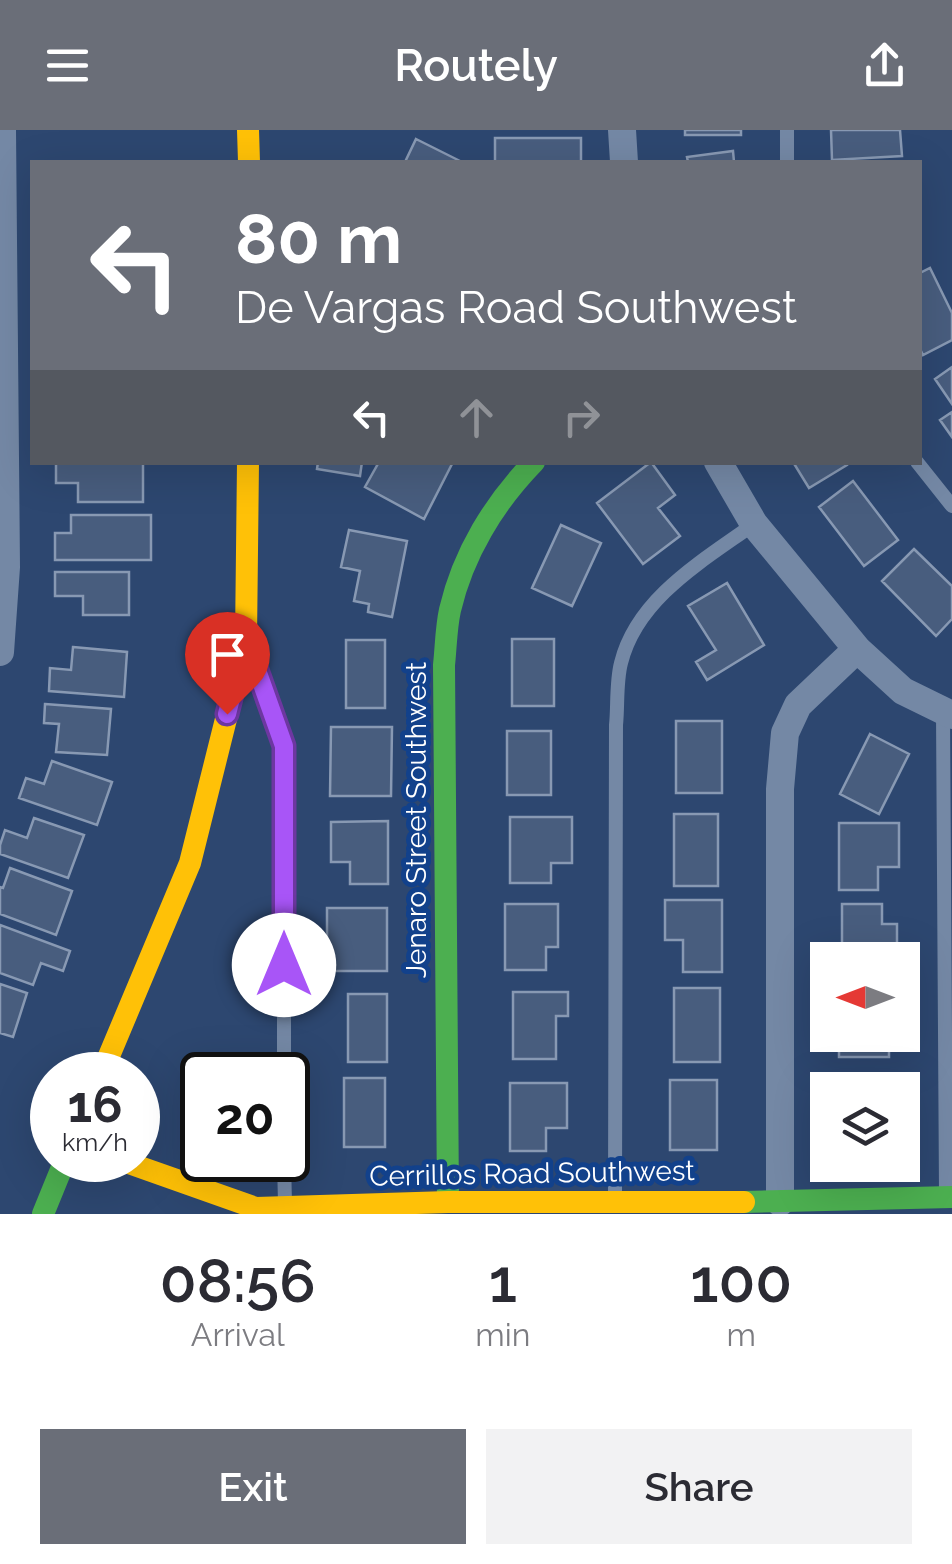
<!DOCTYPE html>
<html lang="en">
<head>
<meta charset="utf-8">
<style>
	:root { --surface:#fff; --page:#f2f2f3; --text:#2b2b33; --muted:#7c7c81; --accent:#6a6e78 }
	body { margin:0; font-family:Raleway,sans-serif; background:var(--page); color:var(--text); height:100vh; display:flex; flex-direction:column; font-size:38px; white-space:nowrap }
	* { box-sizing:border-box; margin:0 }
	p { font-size:32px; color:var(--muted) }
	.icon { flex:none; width:55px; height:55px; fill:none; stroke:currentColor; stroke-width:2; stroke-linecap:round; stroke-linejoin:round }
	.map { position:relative; height:1084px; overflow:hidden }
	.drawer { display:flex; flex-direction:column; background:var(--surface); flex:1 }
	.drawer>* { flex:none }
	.banner { position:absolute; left:30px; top:30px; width:892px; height:305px; border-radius:0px; box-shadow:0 10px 40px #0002; background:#6a6e78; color:#fff; overflow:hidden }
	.needle { width:65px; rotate:270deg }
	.fabs { position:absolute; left:810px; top:812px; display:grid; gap:20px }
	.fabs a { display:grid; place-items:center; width:110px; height:110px; border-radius:0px; background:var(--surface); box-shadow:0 10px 40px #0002; font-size:50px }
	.speed { position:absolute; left:30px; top:922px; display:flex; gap:20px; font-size:50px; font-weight:700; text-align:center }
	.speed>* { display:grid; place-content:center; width:130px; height:130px; border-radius:50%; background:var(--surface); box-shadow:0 10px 40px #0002; line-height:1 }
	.speed small { font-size:25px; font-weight:400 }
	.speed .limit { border:5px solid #111; border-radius:15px; background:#fff; color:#111 }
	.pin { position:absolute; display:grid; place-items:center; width:85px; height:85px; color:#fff; margin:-102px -42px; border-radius:50% 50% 50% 0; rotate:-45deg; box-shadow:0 0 10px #0007 }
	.pin .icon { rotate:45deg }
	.me { position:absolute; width:110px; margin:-55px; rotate:0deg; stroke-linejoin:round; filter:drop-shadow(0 0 8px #0008) }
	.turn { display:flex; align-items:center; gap:35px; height:210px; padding:0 40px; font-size:45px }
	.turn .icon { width:130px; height:130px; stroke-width:2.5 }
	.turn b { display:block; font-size:70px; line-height:85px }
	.lanes { display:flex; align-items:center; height:95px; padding:0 40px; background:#0003; justify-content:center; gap:50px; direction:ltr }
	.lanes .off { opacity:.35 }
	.eta { display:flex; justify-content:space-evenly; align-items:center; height:170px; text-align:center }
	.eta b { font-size:60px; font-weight:600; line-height:70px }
	.button { display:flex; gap:20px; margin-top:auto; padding:20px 40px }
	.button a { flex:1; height:115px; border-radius:0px; background:var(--accent); color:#fff; font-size:40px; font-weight:600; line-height:115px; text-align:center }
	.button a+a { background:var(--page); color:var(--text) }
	header { display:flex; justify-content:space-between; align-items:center; height:130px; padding:0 40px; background:var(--accent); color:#fff; font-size:45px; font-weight:600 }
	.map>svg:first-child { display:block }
	.building { fill:#485d7e; stroke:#8899b3; stroke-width:2.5 }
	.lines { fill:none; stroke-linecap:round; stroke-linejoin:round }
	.lane { stroke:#7488a5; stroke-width:14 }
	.street { stroke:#7488a5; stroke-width:28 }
	.fast { stroke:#4caf50; stroke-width:22 }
	.slow { stroke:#ffc107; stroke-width:22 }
	.route-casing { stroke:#6d37a1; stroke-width:25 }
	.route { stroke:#a855f7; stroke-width:18 }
	.labels { text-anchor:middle; stroke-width:10; stroke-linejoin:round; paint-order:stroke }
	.street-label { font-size:28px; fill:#fff; stroke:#12418b }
</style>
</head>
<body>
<header><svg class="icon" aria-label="menu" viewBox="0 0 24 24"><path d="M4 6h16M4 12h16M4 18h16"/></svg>Routely<svg class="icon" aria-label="share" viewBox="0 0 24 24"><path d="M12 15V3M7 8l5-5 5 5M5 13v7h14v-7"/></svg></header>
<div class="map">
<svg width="952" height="1084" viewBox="0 0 952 1084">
	<rect width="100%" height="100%" fill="#2d4770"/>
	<!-- building -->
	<path class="building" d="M685,0h56v5h-56z
		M831,0h69l2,26 -70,4z
		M495,8h86v24h-86z
		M416,9l46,23h-57z
		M733,21l1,11h-46l-1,-5z
		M930,138l22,45v27l-29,15 -3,-6v-76z
		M952,237v37l-17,-25z
		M952,282v25l-12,-17z
		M56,332h87v40h-65v-19h-22z
		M318,332h44l-2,14 -43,-7z
		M379,332h74l-29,57 -59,-32z
		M651,332l24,33 -17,13 22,28 -37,28 -46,-61z
		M793,332h53l1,3 -38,23z
		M853,351l45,59 -34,26 -45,-59z
		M71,385h80v45h-96v-27h16z
		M561,395l40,18 -29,63 -40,-18z
		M349,400l58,11 -15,76 -24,-5 1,-8 -15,-3 6,-30 -19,-4z
		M914,419l38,37v33l-16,17 -54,-55z
		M55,442h74v43h-46v-19h-28z
		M727,453l37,62 -57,35 -11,-18 20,-12 -28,-44z
		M512,509h42v67h-42z
		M346,510h39v68h-39z
		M73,517l54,5 -3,45 -75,-6 1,-23 21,2z
		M45,574l66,5 -4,46 -51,-3 3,-28 -15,-1z
		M676,591h46v72h-46z
		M331,597h61l-1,69h-61z
		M507,601h44v64h-44z
		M870,604l39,20 -30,60 -39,-20z
		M52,631l60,21 -15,43 -78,-27 7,-20 18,6z
		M674,684h44v72h-44z
		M510,687h62v46h-21v20h-41z
		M34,688l50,17 -16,43 -68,-24v-9l5,-15 22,8z
		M388,691v63h-38v-22h-19v-40z
		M839,693h60v44h-21v23h-39z
		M10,738l62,23 -16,44 -56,-21v-27l3,1z
		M665,770h57v72h-39v-32h-18z
		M505,774h53v43h-12v23h-41z
		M842,774h40v20h15v36h-55z
		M327,778h60v63h-60z
		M0,795l70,26 -7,20 -22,-8 -8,22 -33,-12z
		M902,851h9v35h-9z
		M0,854l27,9 -14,44 -13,-4z
		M674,858h46v74h-46z
		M513,862h55v24h-12v43h-43z
		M348,864h39v68h-39z
		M839,905h50v22h-50z
		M344,948h41v69h-41z
		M670,950h47v70h-47z
		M839,950h75v44h-12v-34h-63z
		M510,953h57v45h-21v23h-36z"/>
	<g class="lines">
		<!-- lane -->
		<path class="lane" d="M787,32v-32
			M917,332l35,44
			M253,528l31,88v329
			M943,583l3,479
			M284,1030l1,44
			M615,1070l1,-475c2,-19 0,-43 5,-62 16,-65 83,-103 133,-139"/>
		<!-- street -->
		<path class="street" d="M622,0l2,32
			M718,332l36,62 103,125 46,42 49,24
			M0,522l6,-85 -4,-437
			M780,1072v-413l5,-56 13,-28 59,-56"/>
		<!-- fast -->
		<path class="fast" d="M448,1072l-4,-537c2,-18 2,-37 6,-55 13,-56 44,-107 84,-148
			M744,1072l208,-5
			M43,1084l22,-54"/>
		<!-- slow -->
		<path class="slow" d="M248,0l1,32
			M101,945l89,-212 56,-224 2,-177
			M120,1030l136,48 192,-6h296"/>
	</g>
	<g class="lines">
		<defs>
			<path id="route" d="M227,584l19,-75 38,107v219"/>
		</defs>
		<!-- route casing -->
		<use href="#route" class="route-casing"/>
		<!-- route -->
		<use href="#route" class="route"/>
	</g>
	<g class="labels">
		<!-- street labels -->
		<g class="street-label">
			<text transform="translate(416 690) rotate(-90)" y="10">Jenaro Street Southwest</text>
			<text transform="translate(532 1043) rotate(-1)" y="10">Cerrillos Road Southwest</text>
		</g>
	</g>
</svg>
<div class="fabs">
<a><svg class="needle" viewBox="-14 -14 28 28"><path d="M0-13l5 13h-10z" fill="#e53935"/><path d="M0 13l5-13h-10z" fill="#7c7c81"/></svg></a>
<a><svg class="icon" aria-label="layers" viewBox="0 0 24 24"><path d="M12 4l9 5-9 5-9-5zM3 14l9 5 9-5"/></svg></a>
</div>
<div class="speed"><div>16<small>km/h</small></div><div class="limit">20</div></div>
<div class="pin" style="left:227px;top:584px;background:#d93025"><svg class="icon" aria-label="arrive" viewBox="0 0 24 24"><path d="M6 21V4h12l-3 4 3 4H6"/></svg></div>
<svg class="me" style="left:284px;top:835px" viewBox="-20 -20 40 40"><circle r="19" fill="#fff"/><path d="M0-13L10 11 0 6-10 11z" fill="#a855f7"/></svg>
<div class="banner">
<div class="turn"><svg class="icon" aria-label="left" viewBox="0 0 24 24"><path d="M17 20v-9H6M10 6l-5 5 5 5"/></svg><div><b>80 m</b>De Vargas Road Southwest</div></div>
<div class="lanes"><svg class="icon" aria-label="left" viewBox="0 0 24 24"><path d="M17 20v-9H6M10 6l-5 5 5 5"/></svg><svg class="icon off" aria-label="ahead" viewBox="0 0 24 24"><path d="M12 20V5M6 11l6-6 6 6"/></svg><svg class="icon off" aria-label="right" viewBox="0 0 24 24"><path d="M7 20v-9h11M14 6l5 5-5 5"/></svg></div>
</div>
</div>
<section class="drawer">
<div class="eta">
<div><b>08:56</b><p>Arrival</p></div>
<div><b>1</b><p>min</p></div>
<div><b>100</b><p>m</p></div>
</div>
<div class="button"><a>Exit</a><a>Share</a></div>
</section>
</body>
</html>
